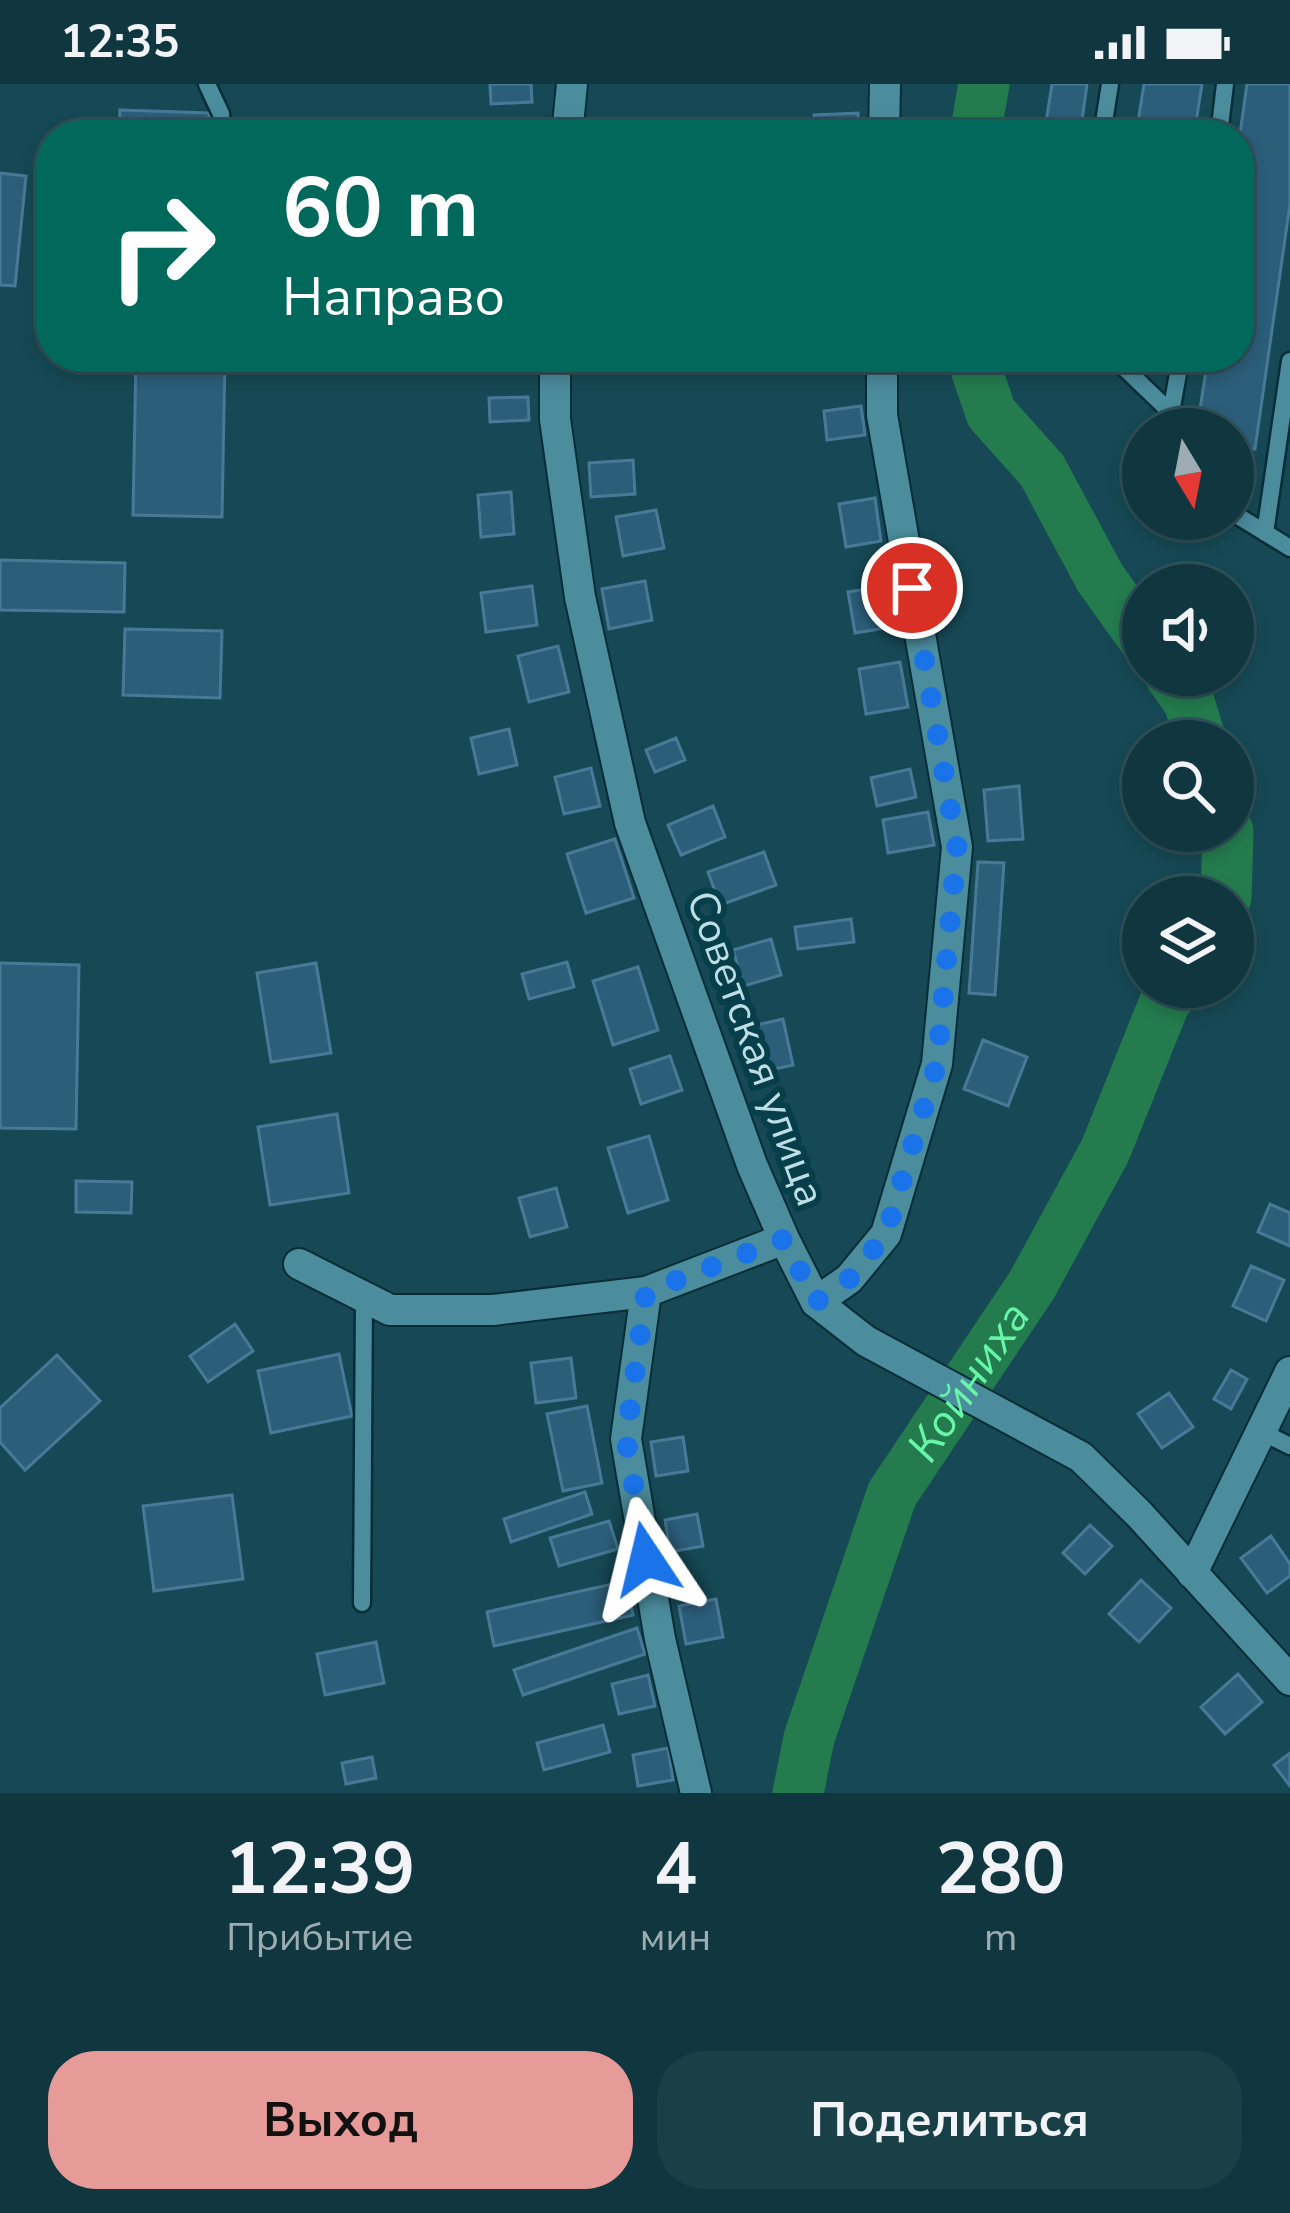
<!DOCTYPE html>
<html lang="ru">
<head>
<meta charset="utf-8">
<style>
	:root { --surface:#103740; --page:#193f47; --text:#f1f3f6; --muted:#9cacb1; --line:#305159; --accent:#e69b98 }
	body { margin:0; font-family:"Nunito Sans",sans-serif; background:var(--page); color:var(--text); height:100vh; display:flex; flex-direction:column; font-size:45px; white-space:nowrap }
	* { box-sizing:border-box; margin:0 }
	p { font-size:39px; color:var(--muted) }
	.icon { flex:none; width:66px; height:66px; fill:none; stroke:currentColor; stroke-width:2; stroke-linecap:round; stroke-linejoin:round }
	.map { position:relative; height:1709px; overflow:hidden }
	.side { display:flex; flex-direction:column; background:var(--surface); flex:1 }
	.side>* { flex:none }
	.hud { position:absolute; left:36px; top:36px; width:1218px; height:252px; border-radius:48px; box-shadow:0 6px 18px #0003,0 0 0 3px var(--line); background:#00695c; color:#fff; overflow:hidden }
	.needle { width:78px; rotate:170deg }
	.fabs { position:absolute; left:1122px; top:324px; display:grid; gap:24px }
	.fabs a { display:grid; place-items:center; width:132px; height:132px; border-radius:50%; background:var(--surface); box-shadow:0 6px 18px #0003,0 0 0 3px var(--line); font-size:60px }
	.pin { position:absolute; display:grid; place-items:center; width:102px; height:102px; color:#fff; margin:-51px; border:6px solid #fff; border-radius:50%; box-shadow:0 3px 12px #0007 }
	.me { position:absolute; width:132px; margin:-66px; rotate:350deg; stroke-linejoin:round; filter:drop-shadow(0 0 9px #0008) }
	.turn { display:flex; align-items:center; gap:42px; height:252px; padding:0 48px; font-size:54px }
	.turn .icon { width:156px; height:156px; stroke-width:2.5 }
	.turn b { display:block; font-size:84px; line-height:102px }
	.eta { display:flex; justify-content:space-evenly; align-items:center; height:204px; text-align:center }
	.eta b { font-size:72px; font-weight:700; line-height:84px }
	.action { display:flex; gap:24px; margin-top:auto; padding:24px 48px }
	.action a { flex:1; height:138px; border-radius:48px; background:var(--accent); color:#111; font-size:48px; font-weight:700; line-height:138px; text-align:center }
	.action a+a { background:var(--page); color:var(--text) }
	.status { display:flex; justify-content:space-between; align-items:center; height:84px; padding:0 60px; background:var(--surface); direction:ltr }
	.status svg { height:33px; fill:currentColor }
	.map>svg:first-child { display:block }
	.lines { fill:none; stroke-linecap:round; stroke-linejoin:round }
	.river { stroke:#247c4e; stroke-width:51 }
	.building { fill:#2c5e7a; stroke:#487a97; stroke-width:3 }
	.service-casing { stroke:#092d36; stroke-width:21 }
	.minor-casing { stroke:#092d36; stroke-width:34 }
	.secondary-casing { stroke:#092d36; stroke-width:34 }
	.service { stroke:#4b8c9d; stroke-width:16 }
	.minor { stroke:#4b8c9d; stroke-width:30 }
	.secondary { stroke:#4b8c9d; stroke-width:30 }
	.route { stroke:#1a73e8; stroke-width:21; stroke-dasharray:0 37.8 }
	.labels { text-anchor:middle; stroke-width:12; stroke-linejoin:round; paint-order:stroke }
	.street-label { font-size:42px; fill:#bedee6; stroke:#063e4a }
	.water-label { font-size:45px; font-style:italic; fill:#67f6a8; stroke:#063e4a }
</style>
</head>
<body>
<div class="status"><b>12:35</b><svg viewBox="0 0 49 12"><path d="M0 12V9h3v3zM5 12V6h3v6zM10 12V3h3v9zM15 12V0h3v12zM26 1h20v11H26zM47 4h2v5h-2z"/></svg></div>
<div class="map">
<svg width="1290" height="1709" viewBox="0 0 1290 1709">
	<rect width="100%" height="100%" fill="#164955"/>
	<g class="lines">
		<!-- river -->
		<g class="river">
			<path d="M975,51l9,-51"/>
			<path d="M972,273l19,56 51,57 58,108 43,60"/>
			<path d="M1170,591l19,27 12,39"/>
			<path d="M1226,813l2,-66"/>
			<path id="s1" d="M798,1709l11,-55 83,-244 140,-209 73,-134 59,-147 12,-17"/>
		</g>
	</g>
	<!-- building -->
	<path class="building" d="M490,0h41l1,18 -41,2z
		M1052,0h35l-7,51h-36z
		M1144,0h58l-8,51h-58z
		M1247,0h43v120l-35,245 -22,-3v-17h-36l11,-72h31v-216z
		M120,26l89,3v22h-90z
		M858,29l1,22h-44l-1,-20z
		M0,89l26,3 -11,110 -15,-1z
		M136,273h89l-3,160 -89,-2z
		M528,313l1,23 -39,2 -1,-24z
		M861,322l4,29 -38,5 -3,-29z
		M633,376l2,34 -44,3 -2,-34z
		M511,408l3,42 -33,3 -3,-42z
		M875,414l6,43 -35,6 -7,-43z
		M656,426l8,38 -41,8 -7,-39z
		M0,476l125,3 -1,49 -124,-2z
		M645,497l7,39 -43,9 -7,-40z
		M532,502l5,39 -51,7 -5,-39z
		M885,502l7,41 -37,6 -7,-41z
		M125,545l97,2 -2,67 -97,-3z
		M558,562l11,46 -40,10 -11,-46z
		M900,578l8,45 -42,7 -7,-45z
		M509,645l8,36 -38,9 -8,-36z
		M676,654l9,22 -30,12 -9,-22z
		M591,684l9,38 -36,8 -9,-37z
		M910,685l6,28 -39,9 -6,-28z
		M1019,702l4,53 -35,2 -4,-51z
		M713,722l12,31 -44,18 -13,-30z
		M928,728l6,33 -46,8 -5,-33z
		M615,755l19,59 -48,15 -19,-59z
		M764,768l12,33 -56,20 -12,-33z
		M978,778l26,1 -9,132 -26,-2z
		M851,835l3,23 -56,7 -3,-22z
		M771,855l10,36 -37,11 -11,-36z
		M567,878l7,25 -45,12 -7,-25z
		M0,879l79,2 -3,164 -76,-1z
		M316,879l15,90 -60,9 -14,-89z
		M638,883l20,63 -45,15 -20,-64z
		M783,935l10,46 -32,7 -9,-46z
		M983,956l44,17 -19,49 -44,-17z
		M670,972l12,34 -41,14 -11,-35z
		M337,1030l12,79 -79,12 -12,-78z
		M649,1052l19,64 -40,13 -20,-65z
		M76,1097l56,1 -1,31 -55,-1z
		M556,1104l11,39 -37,10 -11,-39z
		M1270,1120l20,9v33l-32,-14z
		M1251,1182l33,14 -18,41 -33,-15z
		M235,1240l18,27 -45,31 -18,-26z
		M339,1270l13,62 -81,17 -13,-62z
		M57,1271l43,46 -75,69 -25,-28v-34z
		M571,1274l5,40 -40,5 -5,-40z
		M1231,1286l16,9 -16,30 -17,-10z
		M1169,1309l24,34 -31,21 -24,-34z
		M587,1322l15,77 -39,8 -16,-77z
		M683,1353l5,34 -32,5 -5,-34z
		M585,1408l7,22 -81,28 -7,-23z
		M232,1411l11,84 -89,12 -11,-85z
		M697,1430l6,32 -33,6 -5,-32z
		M609,1437l9,28 -59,17 -9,-28z
		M1090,1441l22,21 -27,28 -22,-21z
		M1271,1452l19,28v12l-23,17 -26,-35z
		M1141,1496l30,28 -32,34 -30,-28z
		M626,1497l7,34 -139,31 -7,-34z
		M716,1515l7,38 -37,7 -7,-38z
		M637,1544l8,26 -122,41 -9,-25z
		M376,1558l8,41 -59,12 -8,-41z
		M1238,1590l24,28 -37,32 -24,-27z
		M648,1591l7,31 -36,8 -7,-30z
		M603,1641l7,27 -66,18 -7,-27z
		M668,1664l5,32 -35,6 -5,-31z
		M1290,1669v33l-16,-21z
		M372,1673l4,21 -30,6 -4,-21z"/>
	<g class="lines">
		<defs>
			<path id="service" d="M207,0l14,30 2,21
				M1102,51l8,-51
				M1219,51l6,-51
				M1113,273l51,49 12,23
				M1170,334l11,-61
				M1233,429l57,35
				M1265,449l25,-172
				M1262,1348l28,14
				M362,1519l2,-306"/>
			<path id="minor" d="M884,51l1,-51
				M299,1180l91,46h103l153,-18 138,-53
				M646,1208l-20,147 34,200 36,154
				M816,1218l33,-23 37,-45 51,-170 20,-217 -75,-432v-58
				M1192,1489l98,-201"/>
			<path id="secondary" d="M567,51l5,-51
				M555,273v62l25,178 50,226 122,342 32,74 32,63 50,39 215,116 58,57 151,166"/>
		</defs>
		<!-- service casing -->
		<use href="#service" class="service-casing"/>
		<!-- minor casing -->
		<use href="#minor" class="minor-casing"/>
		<!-- secondary casing -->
		<use href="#secondary" class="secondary-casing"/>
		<!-- service -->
		<use href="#service" class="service"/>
		<!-- minor -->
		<use href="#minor" class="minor"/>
		<!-- secondary -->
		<use href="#secondary" class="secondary"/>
	</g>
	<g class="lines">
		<!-- route -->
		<path class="route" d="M646,1475l-20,-120 20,-147 138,-53 32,63 33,-23 37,-45 51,-170 20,-217 -45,-259"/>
	</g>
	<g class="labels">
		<!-- street labels -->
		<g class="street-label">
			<text transform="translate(757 964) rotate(70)" y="15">Советская улица</text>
		</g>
		<!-- water labels -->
		<g class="water-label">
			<text dy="16" stroke="none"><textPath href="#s1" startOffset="450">Койниха</textPath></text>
		</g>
	</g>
</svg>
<div class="fabs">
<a><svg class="needle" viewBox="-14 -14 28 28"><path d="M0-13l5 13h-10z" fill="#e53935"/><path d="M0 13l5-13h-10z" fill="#9cacb1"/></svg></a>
<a><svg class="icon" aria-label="sound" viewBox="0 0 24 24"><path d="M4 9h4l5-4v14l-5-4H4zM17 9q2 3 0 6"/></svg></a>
<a><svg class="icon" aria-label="search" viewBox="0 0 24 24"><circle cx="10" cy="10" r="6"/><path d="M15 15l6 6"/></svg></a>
<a><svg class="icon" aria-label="layers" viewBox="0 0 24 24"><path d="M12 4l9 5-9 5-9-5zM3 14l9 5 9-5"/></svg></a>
</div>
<div class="pin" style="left:912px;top:504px;background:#d93025"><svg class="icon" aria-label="arrive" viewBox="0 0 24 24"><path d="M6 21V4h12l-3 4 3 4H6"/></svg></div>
<svg class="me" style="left:646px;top:1475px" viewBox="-20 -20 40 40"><path d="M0-17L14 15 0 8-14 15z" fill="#1a73e8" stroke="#fff" stroke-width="4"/></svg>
<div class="hud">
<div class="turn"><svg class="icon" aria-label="right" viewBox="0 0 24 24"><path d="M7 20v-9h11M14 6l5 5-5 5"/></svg><div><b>60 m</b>Направо</div></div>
</div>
</div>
<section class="side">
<div class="eta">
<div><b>12:39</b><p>Прибытие</p></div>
<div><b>4</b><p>мин</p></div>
<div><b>280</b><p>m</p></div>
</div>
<div class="action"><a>Выход</a><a>Поделиться</a></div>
</section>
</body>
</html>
